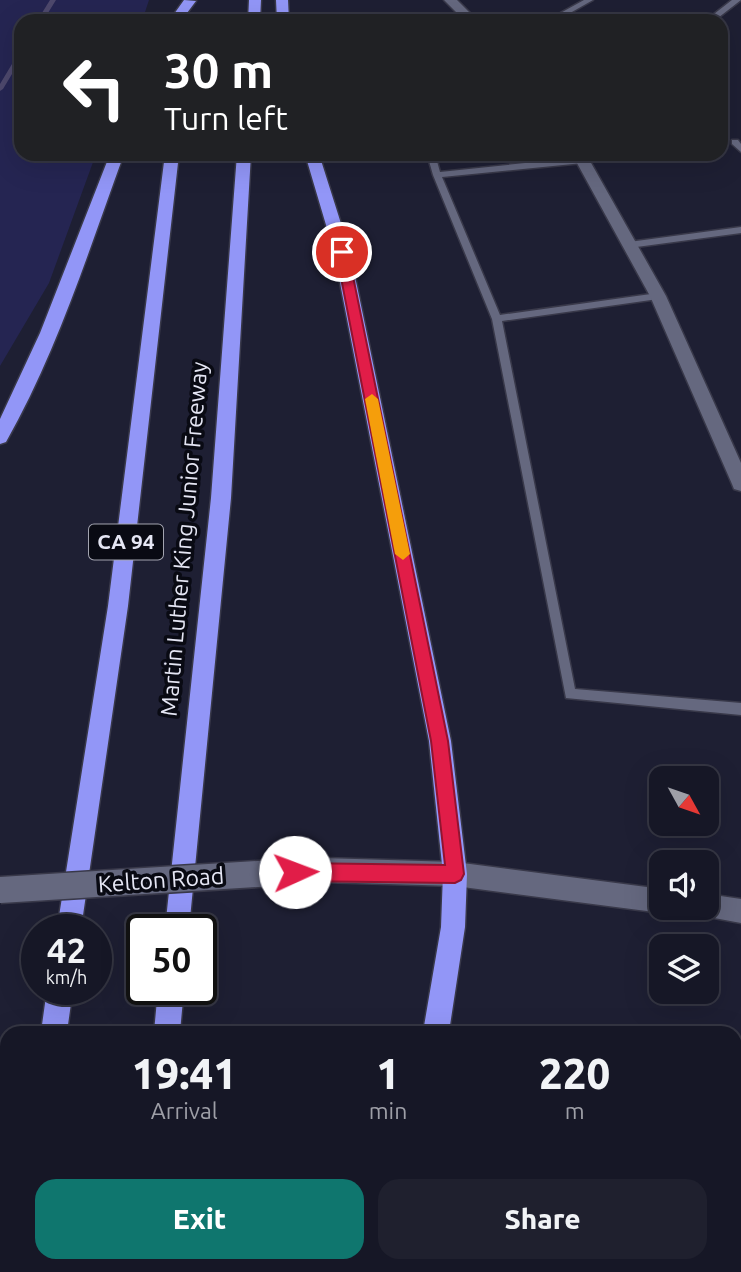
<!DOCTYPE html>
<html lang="en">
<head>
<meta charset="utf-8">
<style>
	:root { --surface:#161726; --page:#1f202e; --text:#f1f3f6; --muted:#9e9fa7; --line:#353643; --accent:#0f766e }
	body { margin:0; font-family:Ubuntu,sans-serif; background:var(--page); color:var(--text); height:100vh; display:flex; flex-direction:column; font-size:26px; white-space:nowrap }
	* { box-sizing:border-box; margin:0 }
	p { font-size:23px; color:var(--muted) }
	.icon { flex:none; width:38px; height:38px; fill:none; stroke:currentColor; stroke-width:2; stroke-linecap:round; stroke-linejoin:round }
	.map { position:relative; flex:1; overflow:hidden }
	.sheet { position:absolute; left:0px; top:1026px; width:742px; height:247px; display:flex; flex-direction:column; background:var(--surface); border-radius:21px 21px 0 0; box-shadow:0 7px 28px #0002,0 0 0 2px var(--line) }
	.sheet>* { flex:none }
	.banner { position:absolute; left:14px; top:14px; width:714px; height:147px; border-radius:21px; box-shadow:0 7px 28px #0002,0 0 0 2px var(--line); background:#202124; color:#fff; overflow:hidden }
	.needle { width:46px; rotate:130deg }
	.buttons { position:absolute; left:649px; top:766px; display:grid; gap:14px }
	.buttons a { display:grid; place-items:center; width:70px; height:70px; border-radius:14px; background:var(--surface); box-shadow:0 7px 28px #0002,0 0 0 2px var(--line); font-size:35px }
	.speed { position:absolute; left:21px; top:914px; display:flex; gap:14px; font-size:35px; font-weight:700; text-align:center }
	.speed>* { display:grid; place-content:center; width:91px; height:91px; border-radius:50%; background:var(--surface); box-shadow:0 7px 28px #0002,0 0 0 2px var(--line); line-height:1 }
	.speed small { font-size:18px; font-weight:400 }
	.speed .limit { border:4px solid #111; border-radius:10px; background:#fff; color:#111 }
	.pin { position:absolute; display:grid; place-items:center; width:60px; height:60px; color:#fff; margin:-30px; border:4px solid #fff; border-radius:50%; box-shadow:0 2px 7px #0007 }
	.me { position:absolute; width:77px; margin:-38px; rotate:88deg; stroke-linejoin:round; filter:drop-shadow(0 0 5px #0008) }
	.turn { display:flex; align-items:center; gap:24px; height:147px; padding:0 35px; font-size:32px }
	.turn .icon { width:91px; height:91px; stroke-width:2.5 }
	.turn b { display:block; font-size:49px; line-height:60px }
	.eta { display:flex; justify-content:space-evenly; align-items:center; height:119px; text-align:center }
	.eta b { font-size:42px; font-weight:800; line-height:49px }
	.primary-button { display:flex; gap:14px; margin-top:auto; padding:14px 35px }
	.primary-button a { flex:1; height:80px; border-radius:21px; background:var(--accent); color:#fff; font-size:28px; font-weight:800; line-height:80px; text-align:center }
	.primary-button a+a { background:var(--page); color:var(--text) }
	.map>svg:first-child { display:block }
	.green { fill:#252552 }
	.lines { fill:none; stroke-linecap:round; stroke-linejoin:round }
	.stream { fill:#4d486c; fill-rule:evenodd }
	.lane-casing { stroke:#39394a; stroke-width:3 }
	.secondary-casing { stroke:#39394a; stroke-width:3 }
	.highway-casing { stroke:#39394a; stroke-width:3 }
	.lane { fill:#65687f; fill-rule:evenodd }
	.secondary { fill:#65687f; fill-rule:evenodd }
	.highway { fill:#9296f7; fill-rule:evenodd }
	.secondary-bridge-casing { stroke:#39394a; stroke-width:29; stroke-linecap:butt }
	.secondary-bridge { stroke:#65687f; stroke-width:26 }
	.route { fill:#e11d48; stroke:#92132f; stroke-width:2 }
	.slow { fill:#f59e0b }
	.labels { text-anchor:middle; stroke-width:7; stroke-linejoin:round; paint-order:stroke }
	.shield { fill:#090a13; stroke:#a3a4b0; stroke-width:2 }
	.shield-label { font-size:21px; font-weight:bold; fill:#e5e6f4 }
	.street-label { font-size:23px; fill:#e5e6f4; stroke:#090a13 }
</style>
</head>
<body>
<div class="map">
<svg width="741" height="1272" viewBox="0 0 741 1272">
	<rect width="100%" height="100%" fill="#1e1f33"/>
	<!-- green -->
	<path class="green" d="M0,0h149l-7,21h-121v133h75l-47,129 -49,83z"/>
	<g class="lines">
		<!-- stream -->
		<path class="stream" d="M50,0h6l-13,21h-6z
			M21,52v7l-18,30 -3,2v-7l18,-30z"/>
		<defs>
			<path id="lane" d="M584,0h9l-37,21h-10z
				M732,0h9l-27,21h-9z
				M732,140h6l3,4v8l-9,-8z
				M427,154h8l5,18 143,-15 4,3 -4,3 -141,14 58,138 158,-22 5,3 -5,3 -156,22 73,368 166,14v12l-175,-17 -74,-379 -59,-144z
				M741,227v6l-112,15 -5,-3 5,-3z"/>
			<path id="secondary" d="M444,0h13l21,21h-13z
				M572,154h14l80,142 75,167v28l-7,-2 -2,-5 -82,-188z
				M322,858l133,4 207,27v19h9l-9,5 -207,-27 -133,-4 -9,-4 -3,-8 3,-8z
				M707,894l34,5v24l-43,-8 -2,-7h11z"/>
			<path id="highway" d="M184,0l12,1 -15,20h-12z
				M249,0h12l-1,21h-12z
				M276,0h12l1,21h-12z
				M110,154h14c-35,96 -67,198 -118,288l-6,2v-25l40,-86z
				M165,154h14l-51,452 -47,323h-24l51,-323z
				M237,154h14l-20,344 -42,431h-24l46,-431z
				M305,154h14l31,98 101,489 16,133 -2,53 -16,105h-26l18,-105 2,-53 -14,-133 -95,-489z
				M47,989h26l-6,43h-26z
				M158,989h26l-4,43h-26z
				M7,1258v7h27l-1,7h-30z
				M128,1265h30l-1,7h-30z
				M362,1265h30l-2,7h-30z"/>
		</defs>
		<!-- lane casing -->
		<use href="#lane" class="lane-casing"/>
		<!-- secondary casing -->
		<use href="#secondary" class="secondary-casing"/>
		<!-- highway casing -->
		<use href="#highway" class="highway-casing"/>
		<!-- lane -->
		<use href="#lane" class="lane"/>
		<!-- secondary -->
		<use href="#secondary" class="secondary"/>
		<!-- highway -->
		<use href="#highway" class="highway"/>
		<defs>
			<path id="secondary-bridge" d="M0,890l322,-20"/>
		</defs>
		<!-- secondary-bridge casing -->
		<use href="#secondary-bridge" class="secondary-bridge-casing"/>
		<!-- secondary-bridge -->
		<use href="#secondary-bridge" class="secondary-bridge"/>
	</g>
	<!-- route -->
	<path class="route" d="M342,248l6,4 100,489 16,133 -3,6 -6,3 -160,-2 -6,-3 -3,-6 3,-7 6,-2 150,2 -14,-124 -95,-489z"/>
	<!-- slow -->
	<path class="slow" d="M372,394l6,5 32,155 -7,6 -8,-6 -30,-155z"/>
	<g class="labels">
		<!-- shield labels -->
		<rect class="shield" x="89" y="524.5" width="74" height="35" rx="5"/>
		<g class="shield-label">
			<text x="126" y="549">CA 94</text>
		</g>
		<!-- street labels -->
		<g class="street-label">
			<text transform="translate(184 539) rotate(-85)" y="8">Martin Luther King Junior Freeway</text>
			<text transform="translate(161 880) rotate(-4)" y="8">Kelton Road</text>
		</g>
	</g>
</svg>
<div class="buttons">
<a><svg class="needle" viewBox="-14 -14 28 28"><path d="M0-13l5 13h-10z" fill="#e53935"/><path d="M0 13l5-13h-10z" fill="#9e9fa7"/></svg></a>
<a><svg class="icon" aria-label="sound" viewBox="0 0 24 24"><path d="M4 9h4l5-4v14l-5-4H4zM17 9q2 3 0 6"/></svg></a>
<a><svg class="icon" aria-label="layers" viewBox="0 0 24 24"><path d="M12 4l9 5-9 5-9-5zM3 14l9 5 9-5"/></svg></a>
</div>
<div class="speed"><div>42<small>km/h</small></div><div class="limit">50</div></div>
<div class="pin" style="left:342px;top:252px;background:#d93025"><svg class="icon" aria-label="arrive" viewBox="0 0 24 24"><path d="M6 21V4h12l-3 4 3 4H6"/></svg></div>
<svg class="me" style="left:295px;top:872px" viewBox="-20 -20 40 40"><circle r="19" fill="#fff"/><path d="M0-13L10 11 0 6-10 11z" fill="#e11d48"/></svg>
<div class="banner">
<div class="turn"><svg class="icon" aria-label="left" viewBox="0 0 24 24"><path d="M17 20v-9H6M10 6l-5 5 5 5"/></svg><div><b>30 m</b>Turn left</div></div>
</div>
<section class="sheet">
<div class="eta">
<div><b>19:41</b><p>Arrival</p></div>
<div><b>1</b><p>min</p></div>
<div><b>220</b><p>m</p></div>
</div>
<div class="primary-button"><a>Exit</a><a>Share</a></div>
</section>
</div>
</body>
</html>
